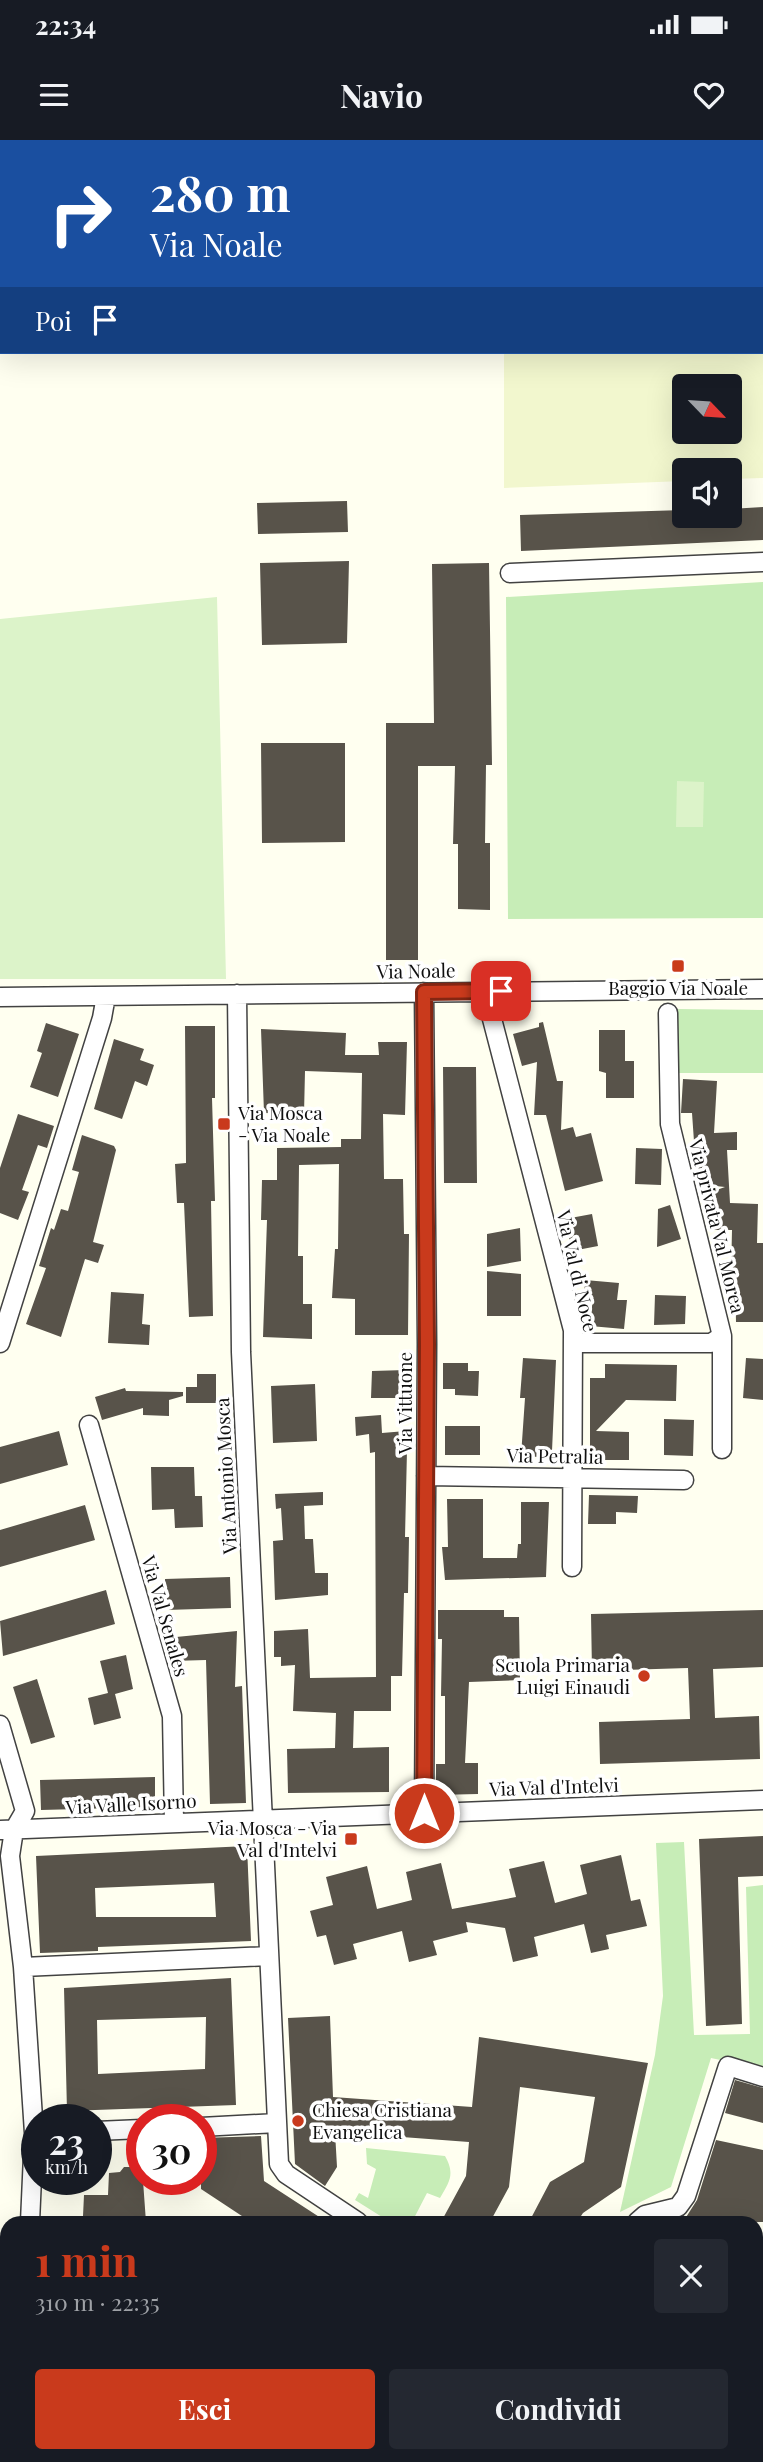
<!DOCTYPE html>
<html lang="it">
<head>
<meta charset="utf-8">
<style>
	:root { --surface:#171b24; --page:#242831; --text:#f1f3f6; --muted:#9ea1a6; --accent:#c93a1c }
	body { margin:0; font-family:"Playfair Display",serif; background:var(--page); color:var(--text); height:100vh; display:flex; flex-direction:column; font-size:26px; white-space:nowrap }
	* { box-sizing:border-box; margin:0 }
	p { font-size:23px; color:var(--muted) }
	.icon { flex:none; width:38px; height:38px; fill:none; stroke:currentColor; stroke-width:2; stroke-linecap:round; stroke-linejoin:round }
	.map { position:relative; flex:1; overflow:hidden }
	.details { position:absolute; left:0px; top:2076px; width:763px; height:247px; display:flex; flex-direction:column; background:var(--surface); border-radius:21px 21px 0 0; box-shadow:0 7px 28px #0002 }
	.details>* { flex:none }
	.hud { position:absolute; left:0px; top:0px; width:763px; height:214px; box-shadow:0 7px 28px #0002; background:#1a4fa0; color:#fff; overflow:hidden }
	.needle { width:46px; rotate:115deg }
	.buttons { position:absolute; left:672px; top:234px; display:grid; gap:14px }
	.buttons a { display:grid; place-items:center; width:70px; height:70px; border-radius:7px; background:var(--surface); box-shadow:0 7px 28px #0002; font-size:35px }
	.speed { position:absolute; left:21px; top:1964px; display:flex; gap:14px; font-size:35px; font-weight:700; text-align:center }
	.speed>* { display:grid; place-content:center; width:91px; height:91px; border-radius:50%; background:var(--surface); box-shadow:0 7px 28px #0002; line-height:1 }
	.speed small { font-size:18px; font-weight:400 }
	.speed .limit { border:10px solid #d22; background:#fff; color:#111 }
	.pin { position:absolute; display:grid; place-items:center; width:60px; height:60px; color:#fff; margin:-30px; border-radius:14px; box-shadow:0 4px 10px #0006 }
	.me { position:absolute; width:77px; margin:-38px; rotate:0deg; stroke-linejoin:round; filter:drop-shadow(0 0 5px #0008) }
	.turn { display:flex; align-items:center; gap:24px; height:147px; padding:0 35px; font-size:32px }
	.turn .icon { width:91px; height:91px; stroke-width:2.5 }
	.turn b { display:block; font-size:49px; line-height:60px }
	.then { display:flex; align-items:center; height:66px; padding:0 35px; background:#0003; gap:14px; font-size:26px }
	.round { display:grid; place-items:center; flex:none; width:74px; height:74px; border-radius:7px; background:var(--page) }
	.summary { display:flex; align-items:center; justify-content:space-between; height:119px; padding:0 35px }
	h1 { font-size:42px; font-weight:700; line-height:52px; color:var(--accent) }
	.cta { display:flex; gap:14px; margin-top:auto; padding:14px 35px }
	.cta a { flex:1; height:80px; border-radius:7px; background:var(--accent); color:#fff; font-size:28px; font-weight:700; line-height:80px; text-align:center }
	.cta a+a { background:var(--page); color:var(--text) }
	.status { display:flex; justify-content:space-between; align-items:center; height:49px; padding:0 35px; background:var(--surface); direction:ltr }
	.status svg { height:19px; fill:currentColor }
	header { display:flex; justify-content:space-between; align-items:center; height:91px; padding:0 35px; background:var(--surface); font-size:32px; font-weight:700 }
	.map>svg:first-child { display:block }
	.farmland { fill:#f2f7ce; fill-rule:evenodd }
	.green { fill:#c7edb7 }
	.pitch { fill:#dcf3c9 }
	.building { fill:#58534a; fill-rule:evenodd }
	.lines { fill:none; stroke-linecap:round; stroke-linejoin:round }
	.street-casing { stroke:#424242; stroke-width:21 }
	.secondary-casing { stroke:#313131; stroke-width:28 }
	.street { stroke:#fff; stroke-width:18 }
	.secondary { stroke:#f6ffab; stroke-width:24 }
	.route-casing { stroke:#832612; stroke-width:18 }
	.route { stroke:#c93a1c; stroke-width:12 }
	.poi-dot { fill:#c93a1c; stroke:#fff; stroke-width:2.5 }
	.labels { text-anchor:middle; stroke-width:7; stroke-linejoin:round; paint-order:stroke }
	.street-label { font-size:19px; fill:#0f0f0f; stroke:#fff }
	.poi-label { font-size:19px; fill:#0f0f0f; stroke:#fff; text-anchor:start }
</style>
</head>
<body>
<div class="status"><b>22:34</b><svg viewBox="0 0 49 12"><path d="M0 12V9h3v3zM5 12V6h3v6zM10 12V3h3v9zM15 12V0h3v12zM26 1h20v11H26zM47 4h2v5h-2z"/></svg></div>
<header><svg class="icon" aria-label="menu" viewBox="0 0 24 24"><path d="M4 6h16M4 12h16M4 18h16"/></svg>Navio<svg class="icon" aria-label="heart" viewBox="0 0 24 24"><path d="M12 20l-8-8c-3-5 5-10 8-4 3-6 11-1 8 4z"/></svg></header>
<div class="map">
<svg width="763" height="2322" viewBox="0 0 763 2322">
	<rect width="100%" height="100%" fill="#fffff0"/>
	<!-- farmland -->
	<path class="farmland" d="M307,0h456v338l-33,1v-8h-46v10l-180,7v-136h257v-210zM684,247h46v45h-46z"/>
	<!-- green -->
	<path class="green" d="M763,442v336l-255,1 -2,-322z
		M678,869l85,1v63h-85z
		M684,1702l10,193 56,-1 -4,-147 17,-2v184l-52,-11 -40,129 -51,25 35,-157 8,-59 -7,-153z
		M366,2008l79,8c10,18 5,25 -5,42l-13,-5 -15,29h-22l-35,-22 4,-7 9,5 8,-29 -9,-5z"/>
	<!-- pitch -->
	<path class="pitch" d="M217,457l9,382h-226v-360z
		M677,641l27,1 -1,45h-27z"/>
	<!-- building -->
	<path class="building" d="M347,361l1,31 -90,2 -1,-31z
		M763,367v33l-242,11 -1,-36 164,-5v6h46v-7z
		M349,421l-2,82 -85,2 -2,-82z
		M489,423l3,202h-6l-1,78h5v67l-32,-1v-65h-5l2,-78h-37v194h-32v-237h48l-2,-159z
		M261,603h84v99l-83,1z
		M543,882l14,59h6l-2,49 12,-3 3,10 15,-4 12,48 -38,10 -19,-76h-12l3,-53 -15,4 -9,-32 26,-7v-4z
		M46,883l33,11 -21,63 -28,-10 12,-34 -5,-2z
		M185,886h30v72h-3l3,103h-4l2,115 -24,1 -5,-114h-7l-2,-39 11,-1z
		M261,889l85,4 -1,22h34l-1,-13h29l-2,73 -22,-1 1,65h19l1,55h5l-1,101h-53v-36l-23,-1 3,-49h3l1,-85 -40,1 -1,91h5v48h9v35l-49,-2 4,-117h-6l1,-40h15v-32l64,-1v-8h20l1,-66 -57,-2 -1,43 -40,-1z
		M599,890h26v31h9v37h-28v-25l-7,-2z
		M114,899l30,10 -4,11 14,5 -7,21 -12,-5 -13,38 -28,-10z
		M443,927h33l1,116h-33z
		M683,939l34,2 -3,52 23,-1v18h-10l3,53 28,1 -1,39h6v79h-27l-1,-45h-4l1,-47h-22l1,-38 14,-5 -28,-3 -5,-71h-11z
		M18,974l36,12 -7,22 -9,-3 -16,45 7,2 -11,28 -18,-7v-45z
		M82,995l32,11 2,4 -23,92 11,3 -6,18 -13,-4 -24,78 -35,-13 20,-56 -7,-2 12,-38 3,2 7,-21 7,2 11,-39 -7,-2z
		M636,1008l26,1 -1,36 -26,-1z
		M670,1065l11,34 -24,8 1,-38z
		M592,1074l6,32 -26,5 -7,-32z
		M520,1088l1,33 -34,6v-33z
		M487,1131l34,3v42h-34z
		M585,1140l34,3 -2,17h10l-3,29 -34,-3 3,-29h-9z
		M111,1152l33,2 -2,30 8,1 -1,20 -41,-2z
		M655,1155l31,1 -1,28 -31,1z
		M523,1218l33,2 -4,91 -12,-1v7l-19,-1 4,-58h-5z
		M746,1218l17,1v41l-20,-2z
		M443,1223h25v8h11l-1,25 -23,-1v-6h-12z
		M605,1224l72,1 -1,36 -50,-1 -30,31 33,1v28h-39v-82h15z
		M406,1230v28h-35l1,-27z
		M197,1234h19v29h-30v-16h11z
		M315,1244l2,57 -44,2 -2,-57z
		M125,1248l1,3 57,1v4l-14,4v16l-26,-1v-7l-41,12 -7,-23z
		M381,1275l1,18 24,-2 1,19 -2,87h4l-1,56h-4l-2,83h-11v35h-37l-1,37 36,-1v45l-101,1 -1,-44 48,-1 1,-35 -43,-2 2,-46 -14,1v-9h-7v-26l34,-2 2,49 66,-1 -1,-225 -5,1 -1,-19 -13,2 -1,-19z
		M664,1279l30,1 -1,36 -29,-1z
		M445,1286h35v29h-35z
		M59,1291l9,34 -68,19v-37z
		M151,1327h43l1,29h7l1,31 -28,1 -1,-19 -22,1z
		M323,1352v13l-19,1 1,33h8l2,34h13v22l-53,5 -2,-59 10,-1 -2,-32 -5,1 -1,-15z
		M589,1355l49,1 -1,17 -21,-1v12h-28z
		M447,1359h36v59h34l1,-14h3v-42h28l-3,75 -101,3 -3,-33h6z
		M85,1365l10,35 -95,27v-37z
		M230,1437l1,31 -65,2 -1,-31z
		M106,1450l9,34 -112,32 -3,-35z
		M438,1470h66v7h15l1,63 -51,2 -4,81h13v31l-42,1v-31h9v-68h-4l1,-57h-4z
		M763,1470v57l-50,2 2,49 44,-2 1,43 -160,5 -1,-42 91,-3 -2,-51 -96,3 -1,-57z
		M237,1491l-2,56 7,-1 4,117 -36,1 -4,-144 -34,1 -6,-23z
		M126,1515l7,34 -18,5 6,24 -27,7 -6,-27 20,-5 -8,-32z
		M37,1539l18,58 -24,7 -18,-57z
		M155,1637v30l-114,3 -1,-30z
		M763,1696v40l-25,1 4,147 -36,2 -7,-187z
		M247,1706l4,95 -153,6v4l-58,2 -4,-97zM214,1743l2,34h-120l-1,-29z
		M621,1715l10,46 9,-2 7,27 -41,9 3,14 -18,4 -7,-29 -50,13 4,19 -25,6 -8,-34 -39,-6 2,10 -35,9 4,14 -28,7 -7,-31 -49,13 4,15 -23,6 -8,-30 -9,2 -7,-26 23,-6 -7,-28 41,-11 10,43 35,-9 -6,-28 35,-9 11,46 64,-12 -7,-28 35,-8 11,42 32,-9 -7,-29z
		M231,1838l5,127 -169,6 -3,-123zM206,1877l-1,52 -107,5 -1,-54z
		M330,1876l3,81 139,10 7,-70 169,26 -27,124 -38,26 -6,9h-48l21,-40 34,-20 11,-65 -75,-10 -11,100 -19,35h-49l25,-46 3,-34 -134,-10 2,35 -12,19 -30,-22 -7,-146z
		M735,1940l28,8v35l-38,-10z
		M261,1996l3,45 63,41h-76l-50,-33v-51z
		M716,2000l47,10v72h-80l14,-22z
		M124,2027h18l4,55h-51l-12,-6 1,-21h24l1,-22 11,-1z"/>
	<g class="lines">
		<defs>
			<path id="street" d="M510,433l253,-11
				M424,852l3,352 -3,469
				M485,852l88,338 -1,237
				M237,854l4,358 38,812 7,10 72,48
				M0,857l763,-8
				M668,873l2,111 52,212v113
				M0,1203l102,-325 4,-22
				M573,1203h138l11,-7
				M89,1285l83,291 2,107
				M426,1336l258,4
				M0,1585l25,86 -11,19 -4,26 13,111 11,166 -4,89
				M0,1690l763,-30
				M23,1827l246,-11
				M201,1987l76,-4
				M96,1991l46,-2
				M637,2082l8,-7 33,-8 8,-11 42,-130 35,11
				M756,2235l7,-2
				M22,2322v-7
				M665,2322l3,-7"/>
			<path id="secondary" d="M147,2l2,-2
				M213,2l2,-2
				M0,119l2,-1
				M0,175l2,-1"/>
		</defs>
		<!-- street casing -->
		<use href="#street" class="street-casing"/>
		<!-- secondary casing -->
		<use href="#secondary" class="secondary-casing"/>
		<!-- street -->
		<use href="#street" class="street"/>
		<!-- secondary -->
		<use href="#secondary" class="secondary"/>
	</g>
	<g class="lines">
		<defs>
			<path id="route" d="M424,1673l3,-469 -3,-352 77,-1"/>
		</defs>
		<!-- route casing -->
		<use href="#route" class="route-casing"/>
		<!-- route -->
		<use href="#route" class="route"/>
	</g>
	<!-- markers -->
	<g class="poi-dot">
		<rect x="671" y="819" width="14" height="14" rx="3.5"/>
		<rect x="217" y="977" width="14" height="14" rx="3.5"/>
		<circle cx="644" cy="1536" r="7"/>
		<rect x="344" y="1692" width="14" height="14" rx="3.5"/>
		<circle cx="298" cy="1981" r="7"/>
	</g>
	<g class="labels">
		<!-- street labels -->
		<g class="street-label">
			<text transform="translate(416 831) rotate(-1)" y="7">Via Noale</text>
			<text transform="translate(717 1086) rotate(76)" y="7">Via privata Val Morea</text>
			<text transform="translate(577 1131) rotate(77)" y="7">Via Val di Noce</text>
			<text transform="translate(405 1263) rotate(-90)" y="7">Via Vittuone</text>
			<text transform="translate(555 1316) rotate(1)" y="7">Via Petralia</text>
			<text transform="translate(226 1336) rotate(-93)" y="7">Via Antonio Mosca</text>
			<text transform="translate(165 1476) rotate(74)" y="7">Via Val Senales</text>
			<text transform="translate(554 1647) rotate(-2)" y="7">Via Val d'Intelvi</text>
			<text transform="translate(131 1664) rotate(-3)" y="7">Via Valle Isorno</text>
		</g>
		<!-- poi labels -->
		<g class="poi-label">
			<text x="678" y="855" text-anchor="middle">Baggio Via Noale</text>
			<text x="238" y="980">Via Mosca<tspan x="238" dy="22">- Via Noale</tspan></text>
			<text x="630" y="1532" text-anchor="end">Scuola Primaria<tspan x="630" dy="22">Luigi Einaudi</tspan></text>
			<text x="337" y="1695" text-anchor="end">Via Mosca - Via<tspan x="337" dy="22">Val d'Intelvi</tspan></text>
			<text x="312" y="1977">Chiesa Cristiana<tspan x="312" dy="22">Evangelica</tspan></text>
		</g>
	</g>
</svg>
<div class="buttons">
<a><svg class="needle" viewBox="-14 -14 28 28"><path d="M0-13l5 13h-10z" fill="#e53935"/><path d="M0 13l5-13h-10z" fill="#9ea1a6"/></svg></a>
<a><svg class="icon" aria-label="sound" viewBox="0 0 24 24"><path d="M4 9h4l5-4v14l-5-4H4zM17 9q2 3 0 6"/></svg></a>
</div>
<div class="speed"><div>23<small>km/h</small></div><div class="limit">30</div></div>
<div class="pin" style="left:501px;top:851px;background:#d93025"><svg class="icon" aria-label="arrive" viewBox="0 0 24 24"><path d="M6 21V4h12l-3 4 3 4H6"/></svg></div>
<svg class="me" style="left:424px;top:1673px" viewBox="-20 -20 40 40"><circle r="17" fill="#c93a1c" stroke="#fff" stroke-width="3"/><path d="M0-11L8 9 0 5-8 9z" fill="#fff"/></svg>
<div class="hud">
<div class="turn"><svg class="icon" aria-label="right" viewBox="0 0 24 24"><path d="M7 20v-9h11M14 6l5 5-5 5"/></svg><div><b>280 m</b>Via Noale</div></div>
<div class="then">Poi<svg class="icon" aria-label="arrive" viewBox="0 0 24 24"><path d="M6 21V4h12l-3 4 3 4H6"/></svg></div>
</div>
<section class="details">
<div class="summary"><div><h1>1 min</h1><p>310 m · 22:35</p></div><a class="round"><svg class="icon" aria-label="close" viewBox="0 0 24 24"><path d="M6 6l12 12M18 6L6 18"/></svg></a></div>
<div class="cta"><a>Esci</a><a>Condividi</a></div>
</section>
</div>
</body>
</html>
